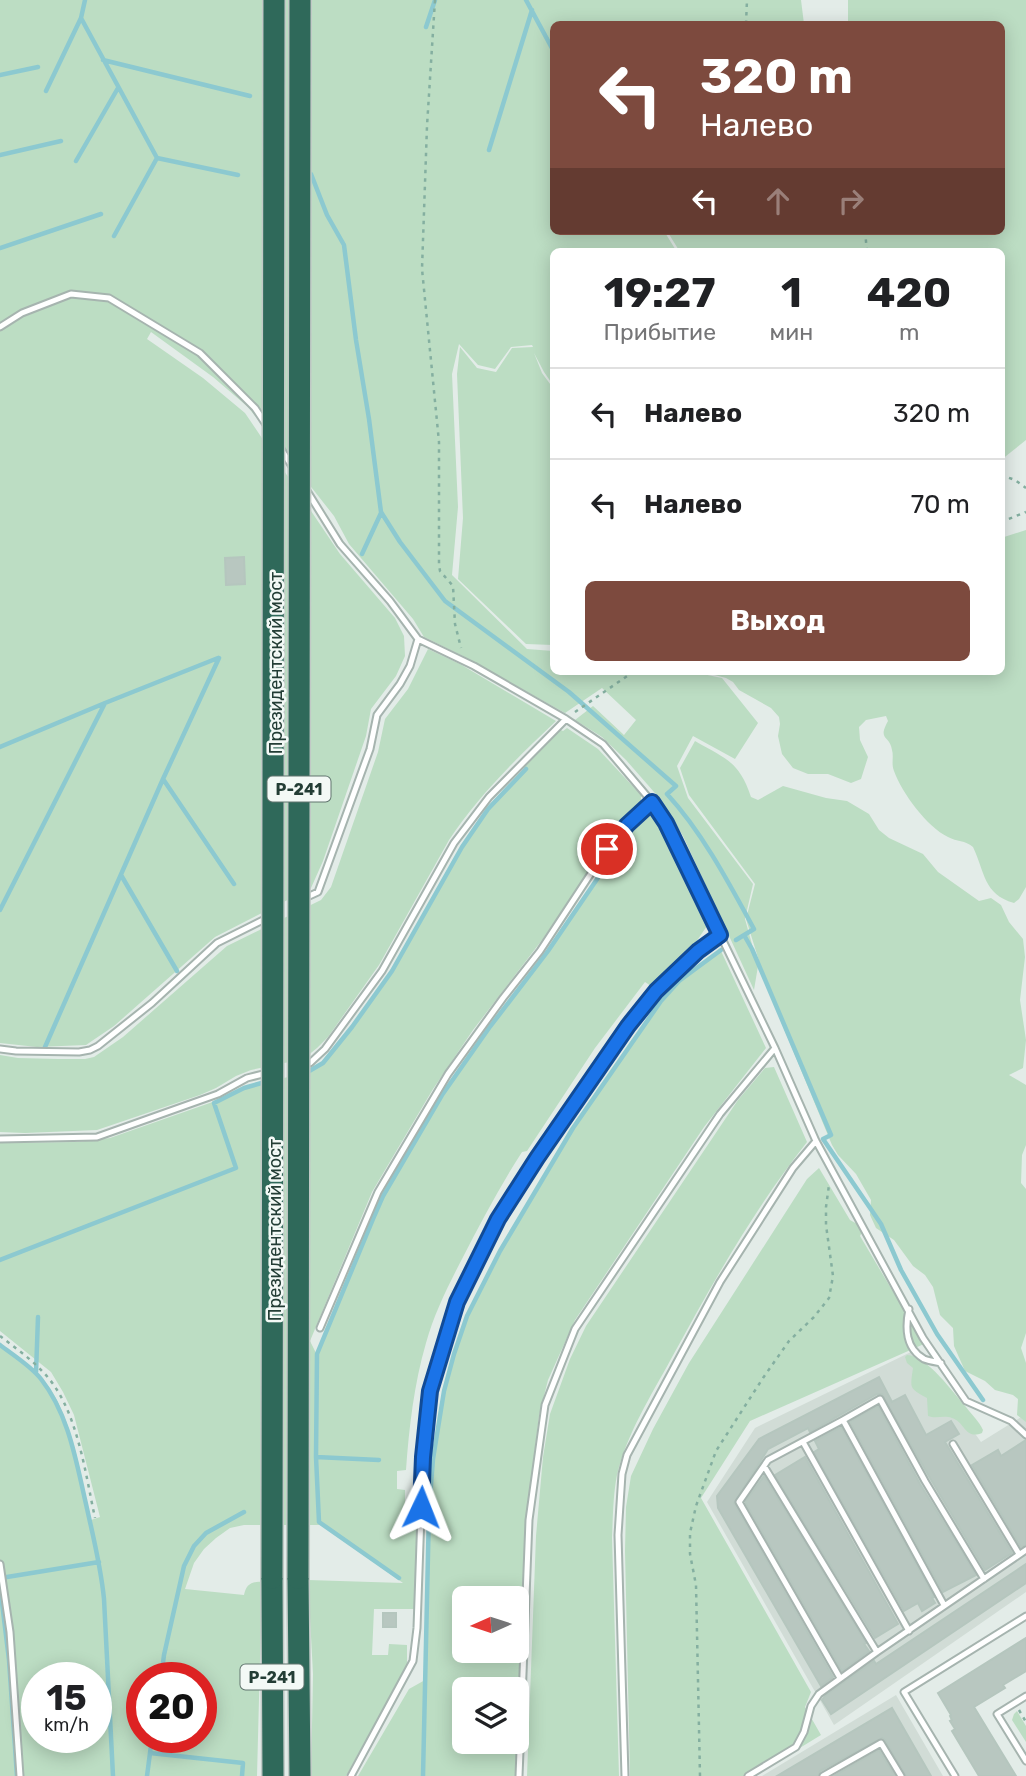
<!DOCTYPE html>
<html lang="ru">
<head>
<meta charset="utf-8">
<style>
	:root { --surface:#fff; --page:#f2f2f2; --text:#202124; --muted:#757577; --line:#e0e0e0; --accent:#7d4a3e }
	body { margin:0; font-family:Rubik,sans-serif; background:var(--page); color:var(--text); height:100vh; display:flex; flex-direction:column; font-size:26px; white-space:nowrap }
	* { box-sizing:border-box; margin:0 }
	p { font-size:23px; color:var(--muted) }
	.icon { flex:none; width:38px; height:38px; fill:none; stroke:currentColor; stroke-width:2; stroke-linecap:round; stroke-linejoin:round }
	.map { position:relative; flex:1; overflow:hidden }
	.panel { position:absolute; left:550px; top:248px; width:455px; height:427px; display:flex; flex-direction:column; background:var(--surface); border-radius:10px; box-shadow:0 4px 18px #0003 }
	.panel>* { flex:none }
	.top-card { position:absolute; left:550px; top:21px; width:455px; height:214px; border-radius:10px; box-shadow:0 4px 18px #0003; background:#7d4a3e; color:#fff; overflow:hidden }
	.needle { width:46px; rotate:267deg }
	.fabs { position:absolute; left:452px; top:1586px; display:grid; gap:14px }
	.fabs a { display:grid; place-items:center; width:77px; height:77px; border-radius:10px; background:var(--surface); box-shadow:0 4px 18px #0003; font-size:35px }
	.speed { position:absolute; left:21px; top:1662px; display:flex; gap:14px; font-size:35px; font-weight:700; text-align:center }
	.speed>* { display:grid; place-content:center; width:91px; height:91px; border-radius:50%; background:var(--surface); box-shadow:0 4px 18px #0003; line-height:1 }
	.speed small { font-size:18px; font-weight:400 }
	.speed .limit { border:10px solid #d22; background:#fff; color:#111 }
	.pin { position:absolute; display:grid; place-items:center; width:60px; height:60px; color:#fff; margin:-30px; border:4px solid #fff; border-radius:50%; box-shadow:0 2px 7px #0007 }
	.me { position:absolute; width:77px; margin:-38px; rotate:2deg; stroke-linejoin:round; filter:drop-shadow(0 0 5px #0008) }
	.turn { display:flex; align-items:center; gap:24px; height:147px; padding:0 35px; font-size:32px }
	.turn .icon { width:91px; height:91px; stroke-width:2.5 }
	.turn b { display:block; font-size:49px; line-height:60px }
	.lanes { display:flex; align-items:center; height:66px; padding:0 35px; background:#0003; justify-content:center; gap:35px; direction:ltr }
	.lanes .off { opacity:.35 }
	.eta { display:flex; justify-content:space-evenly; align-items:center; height:119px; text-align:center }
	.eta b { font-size:42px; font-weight:700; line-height:49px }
	.primary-button { display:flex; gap:14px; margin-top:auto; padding:14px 35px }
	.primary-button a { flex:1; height:80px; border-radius:10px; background:var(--accent); color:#fff; font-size:28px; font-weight:700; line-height:80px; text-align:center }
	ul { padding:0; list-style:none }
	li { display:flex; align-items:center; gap:21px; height:91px; padding:0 35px; border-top:2px solid var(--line) }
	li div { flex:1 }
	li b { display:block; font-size:26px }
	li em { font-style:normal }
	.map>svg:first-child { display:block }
	.built { fill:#d1dcd6 }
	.green { fill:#bcddc3; fill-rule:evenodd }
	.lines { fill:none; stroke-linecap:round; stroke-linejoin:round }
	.stream { stroke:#8cc9d0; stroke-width:4.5 }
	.building { fill:#b8c7c0; stroke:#b5c6be; stroke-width:2 }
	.lane-casing { stroke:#a6b4af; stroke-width:9 }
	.highway-casing { stroke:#c1c9c6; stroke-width:24 }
	.path { stroke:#84afa0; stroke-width:2.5; stroke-dasharray:3.5 5; stroke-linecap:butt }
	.lane { stroke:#fff; stroke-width:5 }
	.highway { stroke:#2f695a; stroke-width:21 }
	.highway-bridge-casing { stroke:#c1c9c6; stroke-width:24; stroke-linecap:butt }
	.highway-bridge { stroke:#2f695a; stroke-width:21 }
	.route-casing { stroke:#114b97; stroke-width:18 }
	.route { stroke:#1a73e8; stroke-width:12 }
	.labels { text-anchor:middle; stroke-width:5; stroke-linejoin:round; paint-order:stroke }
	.shield { fill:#f3f9f6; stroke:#61756f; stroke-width:2 }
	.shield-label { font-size:16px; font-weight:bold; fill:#233d35 }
	.street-label { font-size:18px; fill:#233d35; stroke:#f3f9f6 }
</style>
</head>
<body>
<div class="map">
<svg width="1026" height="1776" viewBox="0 0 1026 1776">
	<rect width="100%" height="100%" fill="#e3ece8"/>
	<!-- built -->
	<path class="built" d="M915,1350l66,92 45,-28v178l-192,133 -127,-223 48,-74z
		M896,1695l47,81h-181z"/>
	<!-- green -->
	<path class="green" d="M0,0h801l3,24h-251v207h111l13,21h-124v133l-9,-13 -10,-19 8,20 11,15v257l-27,-1 -68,-65 5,-61 -6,-144 3,-27 17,21 19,4 16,-24 21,-1 -1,-2 -21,2 -16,22 -17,-4 -19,-21 -7,30 6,133 -6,68 75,74 26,2v21h140l29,6 36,45 -23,36 -42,-23 -16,30 11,32 65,86 -8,35 13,47 -4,24 -71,-154 -22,-36 -35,-40 -24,-23 -27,-17 18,-14 31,29 12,-15 -34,-32 -37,25 -102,-57 -39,-19 -11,-18 -64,-75 -15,-28 -86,-109 -35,-30 -62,-45 -4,7 56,39 42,35 95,141 55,64 9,18 1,20 -9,20 -25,33 -5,27 -43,125 -12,27 -96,49 -101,89 -28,19 -49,2 -37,-4z
		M848,0h178v440l-25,20v-208h-321l-13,-21h334v-207h-153z
		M1026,530v357l-7,12 -5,4c-31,-9 -29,-31 -41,-56 -8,-7 -16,-5 -25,-10 -21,-10 -46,-44 -54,-66 -3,-7 0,-14 -2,-21 -2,-15 -15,-9 -4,-29l-2,-5 -20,4 -7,7 1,13 8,17 -7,22 -10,4 -23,-9h-20l-15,-6 -11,-14 -4,-18 2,-12 -1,-7 -8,-9 -32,-18 -6,-8 -7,-4 -23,-6h298v-134z
		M428,649l32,15 96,57c-39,37 -77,74 -107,119l-70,125 -51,72 -11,11 -11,9 -12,4 -43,9 -15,6 -20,12 -16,7 -103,35 -72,3 -25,-1v-77l18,3 40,1h27l9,-2 29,-20 104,-91 94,-46 10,-13 47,-135 7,-33 23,-30z
		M567,728l31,21 43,46v9l-28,31 -71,105 -69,90 -40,59 -61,103 -62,149 6,12 66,-157 41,-73 44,-66 81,-107 73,-110 24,-26 12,1 52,108 -13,19 -45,44 -6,-4 -50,66 -68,103 -5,1c-22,34 -41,70 -60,107 -14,27 -28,55 -36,84 -12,41 -17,85 -20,127l-9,1v18l8,1v22l12,11 -1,86h-42l-2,46h16l1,-11 18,1v21l-61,110h-35l2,-102 -5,-94 95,3 -82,-58h-77l-14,3 -14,10 -12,11 -10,14 -9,26 59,6c2,-10 7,-14 18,-13l-5,194h-257v-432c13,10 27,19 38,30 33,31 43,103 53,146l9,-3 -26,-102 -11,-23 -12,-20 -51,-41v-188l77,-1 33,-4 114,-40 31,-15 45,-8 16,-7 21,-22 54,-75 70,-124 27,-38 37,-40 -2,-3 36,-37 4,2zM37,1678h59v60h-59zM142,1678h59v60h-59z
		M695,741c31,18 44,20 56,56l7,3 25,-14 43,12 21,3 22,13 10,16 10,8 34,16 15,18 41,29 12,-3 10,7 8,17 14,17 2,18 -5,43 6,40 -3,28 -14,7 17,10v60l-4,10 -1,28 5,6v144l-5,15 5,15v59l-9,-7 1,-16 -5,-4 -18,-5 -10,-9 -20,-10 -11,-25 -1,-18 -13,-13 -7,-28 -8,-12 -12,-9 -19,-26 -18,-12 -6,-13 1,-15 -15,-26 -18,-19 -6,-10 -64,-155 -22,-71 9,-35 -66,-89 -9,-27z
		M721,951l45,97 -62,79 -129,193 -27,60 -9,36 -13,104 -11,256h-157l51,-87 16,-9 4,-139 5,-82 11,-68 10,-37 13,-37 33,-65 32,-57 40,-66 61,-89 28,-39 17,-20zM464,1598h52v52h-52zM464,1689h52v52h-52z
		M774,1067l33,75c-53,67 -95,142 -136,217 -20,37 -44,74 -54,116 -4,20 -4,42 -5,63l7,238h-92l9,-240 7,-79 7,-43 20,-55 16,-33 152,-226 27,-32z
		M819,1168l31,52 9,5 3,7 -2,4 64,108 -174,77 -49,77 110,194 -6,15 16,28 -67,41h-124l-5,-225 1,-44 5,-31 22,-47 36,-66 118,-184z
		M907,1355c21,1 46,38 59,52 6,8 13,14 17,23l-1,3c-17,7 -17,-11 -30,-15 -8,-3 -16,1 -24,-2l-1,-18c-18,-10 -17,-9 -14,-30l-6,-5 -2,-6z
		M1017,1711l9,15v16l-14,-22 2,-6z"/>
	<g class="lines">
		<!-- stream -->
		<path class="stream" d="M526,0l27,50
			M81,18l76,140
			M426,27l9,-27
			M103,60l147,36
			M0,75l38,-8
			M46,91l35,-73 4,-18
			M489,150l43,-140
			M0,155l61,-14
			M157,158l81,17
			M76,161l42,-73
			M311,174l16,41 17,30 12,95 13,79 12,93 19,30 45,59 124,91 107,94 -9,8c35,38 62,89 87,135l-18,11
			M114,236l43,-78
			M0,248l101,-34
			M362,554l19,-41
			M0,747l105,-44 113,-45
			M163,779l71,105
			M121,875l56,96
			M0,910l105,-207
			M744,935l8,14 79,186 -8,4 58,85 20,46 36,64 46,66
			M45,1047l118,-268 56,-121
			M304,1074l19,-11 29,-36 40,-56 70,-124 26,-38 38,-40
			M0,1260l236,-92 -22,-65 30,-15 21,-6
			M0,1345c13,10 31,21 41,34 28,36 35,82 45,125 7,32 15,63 18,95l9,177
			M36,1373l2,-56
			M316,1457l63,3
			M1,1578l98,-16
			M399,1578l-80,-56 -3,-65 1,-103 56,-135 10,-23 59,-101 47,-67 59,-77 58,-85
			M0,1586l9,74 8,116
			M161,1678l3,-23 20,-89 10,-20 12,-13 38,-21
			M150,1753l93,10 -1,13
			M147,1776l5,-38
			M423,1776l6,-266 4,-51 11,-68 10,-37 13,-38 33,-65 73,-123 88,-127 18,-20 42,-31"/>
	</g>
	<!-- building -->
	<path class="building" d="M244,557l1,27 -19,1 -1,-27z
		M879,1377l13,25 13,-7 21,40 25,-14 8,13 -14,8 67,111 -27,17 -55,-92 -48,-84h-5l-67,38 -2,-4 -40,21 -34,54 99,174 -12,9 -103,-178 -1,-12 42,-57z
		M878,1406l42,78 56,91 -33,17 -93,-170z
		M841,1427l93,170 -2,1 3,5 -13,8 -4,-8 -14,8 -90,-159 5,-3 -4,-8z
		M1026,1440v105l-5,2 -49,-82 26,-15 3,6z
		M805,1457l93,167 -23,14 -100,-163z
		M764,1476l102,167 -2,1 5,7 -27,20 -97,-169z
		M1026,1564v19l-195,131 -9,-14 4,-5 48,-34 2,3z
		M383,1613h13v14h-13z
		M1026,1638v33l-23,14 2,3 -31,19 42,69h-37l-27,-45 3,-2 -5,-8 2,-1 -2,-4 1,-1 -13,-22z
		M892,1708l39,68h-25l-21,-36 -3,-2 -62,33 -2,5h-41z
		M879,1750l16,26h-61z"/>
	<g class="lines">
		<defs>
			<path id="lane" d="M0,327l22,-14 49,-19 38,4 91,55 55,55 12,18
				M281,449l12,19
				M307,491l33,53 50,57 28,38 56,27 92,53 37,25 49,58 14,21 109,225 41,93 107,197 43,63 45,20 15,14
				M305,898l13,-6 52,-143 7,-34 23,-31 10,-18 8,-27
				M0,1049l16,2 63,1 11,-2 8,-4 54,-43 65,-60 52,-26
				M304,1065l6,-2 15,-14 57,-78 72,-128 35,-46 77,-78
				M0,1139l97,-2 121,-43 29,-16 20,-5
				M909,1309c-4,19 -4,39 15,50 5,2 12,3 17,4
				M320,1328l58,-136 70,-118 55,-76 37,-47 67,-102 20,-24 25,-23
				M843,1420l37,-21 45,82 59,98
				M803,1442l106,189
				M953,1444l66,110
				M764,1466l113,186
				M0,1564l10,68 10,144
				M840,1678l-101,-176 29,-42 75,-40 101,185
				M1026,1696l-29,18 29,47
				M351,1776l62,-115 4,-33 6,-171 7,-66 27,-89 41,-83 39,-60 90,-133 29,-35 42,-40 22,-16
				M519,1776l10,-256 16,-115 30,-76 145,-215 55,-66
				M625,1776l-7,-241 4,-61 5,-19 93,-173 73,-114 23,-27
				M748,1776l48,-29 8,-15 7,-26 8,-12 58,-42 149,-102
				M823,1776l58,-33 20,33
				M955,1776l-51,-84 122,-76"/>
			<path id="highway" d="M272,1578l1,198
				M298,1578l2,198"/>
		</defs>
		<!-- lane casing -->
		<use href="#lane" class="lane-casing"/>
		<!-- highway casing -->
		<use href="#highway" class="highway-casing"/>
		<!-- path -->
		<path class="path" d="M435,0l-8,126 -5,143 17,173v123l1,6 13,15 2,38 6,24
			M746,24l1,-24
			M865,231l2,21
			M1001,475l14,5 11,8
			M1001,522l25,-10
			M575,712l58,-40
			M0,1336c14,11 30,22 42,35 35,34 43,101 53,147
			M1019,1710l7,12
			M700,1776l-4,-191 -6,-31v-21l6,-27 20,-55 47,-73 26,-37 25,-24 15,-19 4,-22 -7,-51v-18l3,-22"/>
		<!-- lane -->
		<use href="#lane" class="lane"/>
		<!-- highway -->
		<use href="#highway" class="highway"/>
		<defs>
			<path id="highway-bridge" d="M272,1578l2,-1578
				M298,1578l2,-1578"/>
		</defs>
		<!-- highway-bridge casing -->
		<use href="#highway-bridge" class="highway-bridge-casing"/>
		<!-- highway-bridge -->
		<use href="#highway-bridge" class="highway-bridge"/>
	</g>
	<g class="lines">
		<defs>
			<path id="route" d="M421,1507l2,-50 7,-66 27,-89 41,-83 39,-61 91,-132 28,-35 42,-40 22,-16 -54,-112 -14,-21 -25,23 -20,24"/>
		</defs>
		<!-- route casing -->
		<use href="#route" class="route-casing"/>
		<!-- route -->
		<use href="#route" class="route"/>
	</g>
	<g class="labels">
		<!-- shield labels -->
		<g class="shield">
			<rect x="267.5" y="776.5" width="63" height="25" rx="5"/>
			<rect x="240.5" y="1664.5" width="63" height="25" rx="5"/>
		</g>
		<g class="shield-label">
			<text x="299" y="795">Р-241</text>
			<text x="272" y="1683">Р-241</text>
		</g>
		<!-- street labels -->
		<g class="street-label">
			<text transform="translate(276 663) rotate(-90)" y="6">Президентский мост</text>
			<text transform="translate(275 1230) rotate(-90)" y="6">Президентский мост</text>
		</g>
	</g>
</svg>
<div class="fabs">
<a><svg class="needle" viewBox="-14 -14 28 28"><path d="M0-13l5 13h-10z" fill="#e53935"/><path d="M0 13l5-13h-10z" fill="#757577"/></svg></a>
<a><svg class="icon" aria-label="layers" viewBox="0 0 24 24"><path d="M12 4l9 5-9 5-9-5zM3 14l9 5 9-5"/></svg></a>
</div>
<div class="speed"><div>15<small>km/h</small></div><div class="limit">20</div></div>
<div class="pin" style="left:607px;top:849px;background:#d93025"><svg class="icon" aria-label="arrive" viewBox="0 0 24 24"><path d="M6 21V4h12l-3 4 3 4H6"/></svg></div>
<svg class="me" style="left:421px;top:1507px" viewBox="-20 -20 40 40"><path d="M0-17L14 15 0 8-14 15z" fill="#1a73e8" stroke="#fff" stroke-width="4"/></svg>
<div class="top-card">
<div class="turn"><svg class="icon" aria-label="left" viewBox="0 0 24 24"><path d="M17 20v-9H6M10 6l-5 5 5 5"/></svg><div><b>320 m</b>Налево</div></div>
<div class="lanes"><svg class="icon" aria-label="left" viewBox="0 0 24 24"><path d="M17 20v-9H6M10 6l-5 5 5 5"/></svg><svg class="icon off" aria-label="ahead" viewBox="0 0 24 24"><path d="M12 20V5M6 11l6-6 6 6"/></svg><svg class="icon off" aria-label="right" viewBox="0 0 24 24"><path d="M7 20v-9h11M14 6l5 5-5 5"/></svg></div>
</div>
<section class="panel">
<div class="eta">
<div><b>19:27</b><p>Прибытие</p></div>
<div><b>1</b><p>мин</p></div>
<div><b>420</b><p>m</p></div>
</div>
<ul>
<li><svg class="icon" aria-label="left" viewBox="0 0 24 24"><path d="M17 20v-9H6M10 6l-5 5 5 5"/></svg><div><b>Налево</b></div><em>320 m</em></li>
<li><svg class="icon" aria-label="left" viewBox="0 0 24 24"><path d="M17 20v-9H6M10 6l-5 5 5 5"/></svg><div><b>Налево</b></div><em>70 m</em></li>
</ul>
<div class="primary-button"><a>Выход</a></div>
</section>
</div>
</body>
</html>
